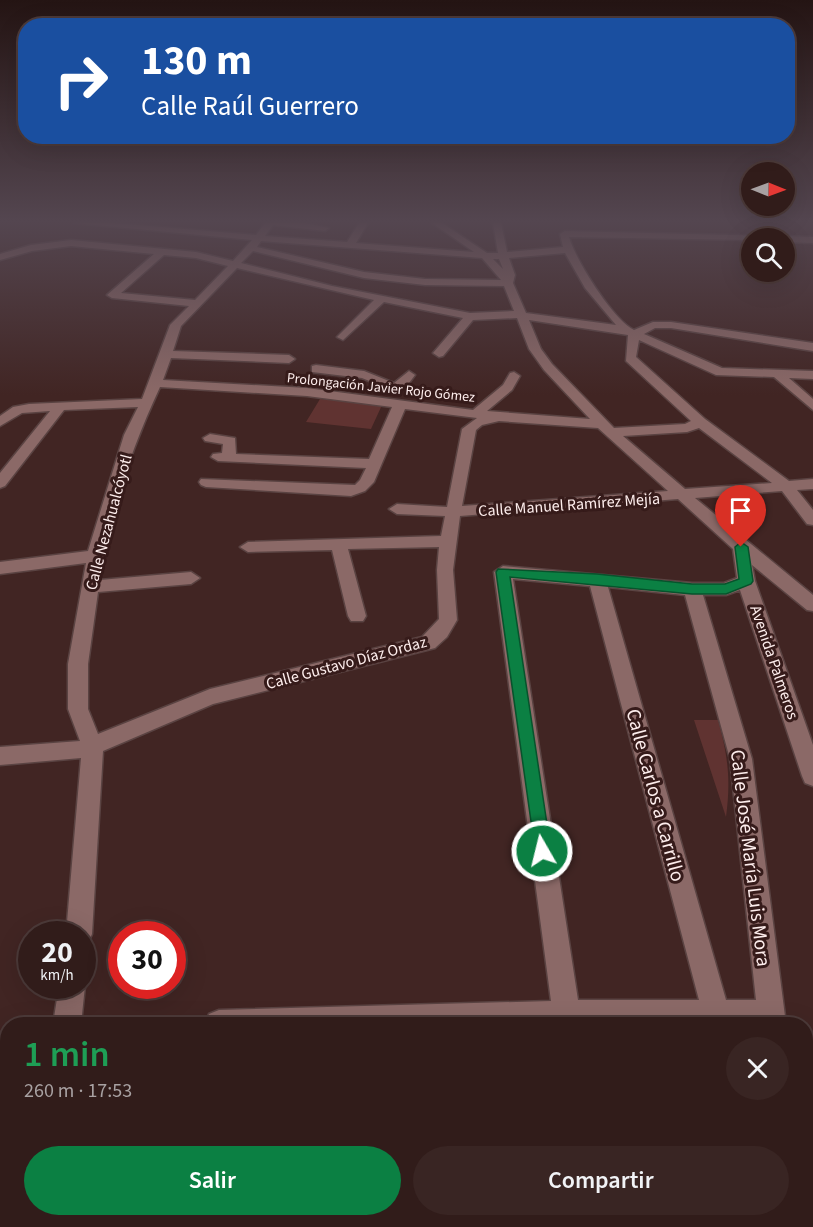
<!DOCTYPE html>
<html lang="es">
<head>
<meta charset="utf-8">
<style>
	:root { --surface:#311c1a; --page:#392523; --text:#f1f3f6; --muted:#a8a1a2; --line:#4c3a39; --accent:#0b8043 }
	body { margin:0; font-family:"Source Sans 3",sans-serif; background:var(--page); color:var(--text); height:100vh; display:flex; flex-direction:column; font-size:22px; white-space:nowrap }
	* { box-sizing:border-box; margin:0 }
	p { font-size:20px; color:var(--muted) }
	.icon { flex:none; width:33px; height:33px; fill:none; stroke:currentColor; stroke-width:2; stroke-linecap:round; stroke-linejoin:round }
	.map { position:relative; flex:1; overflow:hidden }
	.details { position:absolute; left:0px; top:1017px; width:813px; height:210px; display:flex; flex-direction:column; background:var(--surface); border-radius:24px 24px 0 0; box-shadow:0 6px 24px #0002,0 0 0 2px var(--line) }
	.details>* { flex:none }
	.hud { position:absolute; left:18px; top:18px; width:777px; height:126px; border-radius:24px; box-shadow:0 6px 24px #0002,0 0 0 2px var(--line); background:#1a4fa0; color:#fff; overflow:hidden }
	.needle { width:39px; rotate:91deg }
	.tools { position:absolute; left:741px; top:162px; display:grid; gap:12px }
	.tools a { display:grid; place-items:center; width:54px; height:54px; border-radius:50%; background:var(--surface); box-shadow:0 6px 24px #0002,0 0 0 2px var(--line); font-size:30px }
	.speed { position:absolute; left:18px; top:921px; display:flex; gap:12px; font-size:30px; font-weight:700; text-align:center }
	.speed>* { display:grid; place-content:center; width:78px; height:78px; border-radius:50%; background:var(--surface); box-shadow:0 6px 24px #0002,0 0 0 2px var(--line); line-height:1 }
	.speed small { font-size:15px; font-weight:400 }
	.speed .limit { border:9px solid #d22; background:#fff; color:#111 }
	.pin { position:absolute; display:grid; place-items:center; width:51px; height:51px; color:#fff; margin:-62px -26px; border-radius:50% 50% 50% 0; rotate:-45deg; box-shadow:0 0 6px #0007 }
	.pin .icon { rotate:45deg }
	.me { position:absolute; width:66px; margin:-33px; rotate:352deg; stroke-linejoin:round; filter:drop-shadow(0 0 4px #0008) }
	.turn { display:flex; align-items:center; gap:21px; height:126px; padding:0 24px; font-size:27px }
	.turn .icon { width:78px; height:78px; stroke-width:2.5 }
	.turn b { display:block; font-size:42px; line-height:51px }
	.round { display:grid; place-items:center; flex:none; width:63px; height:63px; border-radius:32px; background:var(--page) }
	.head { display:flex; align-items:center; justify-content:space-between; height:102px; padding:0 24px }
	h1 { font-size:36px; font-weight:600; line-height:45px; color:#1e9e55 }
	.primary-button { display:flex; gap:12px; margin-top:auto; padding:12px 24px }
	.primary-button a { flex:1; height:69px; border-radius:36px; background:var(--accent); color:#fff; font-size:24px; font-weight:600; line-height:69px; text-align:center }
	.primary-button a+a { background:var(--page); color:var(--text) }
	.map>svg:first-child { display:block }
	.green { fill:#603331 }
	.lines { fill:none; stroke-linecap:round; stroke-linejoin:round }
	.minor-casing { stroke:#5a4342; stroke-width:3 }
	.minor { fill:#8b6967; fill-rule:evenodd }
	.route { fill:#0b8043; stroke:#07532c; stroke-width:1.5 }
	.labels { text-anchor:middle; stroke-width:6; stroke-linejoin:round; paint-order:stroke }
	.far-street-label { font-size:14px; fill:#fdedec; stroke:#361b1a }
	.street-label { font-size:16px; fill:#fdedec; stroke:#361b1a }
	.near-street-label { font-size:20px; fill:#fdedec; stroke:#361b1a }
</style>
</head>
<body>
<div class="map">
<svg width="813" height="1227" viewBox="0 0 813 1227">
	<rect width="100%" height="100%" fill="#412523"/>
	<!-- green -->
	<path class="green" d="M320,399l62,6 -11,24 -65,-7z
		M694,720h24c10,36 13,60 8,97z"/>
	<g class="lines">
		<defs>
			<path id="minor" d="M74,223h40l142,12 9,-12h40l24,5 -4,3 -52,-6 -8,11 82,6 12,-19h9l-12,20 118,9 -42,-29h10l45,30h11l-5,-30h8l6,29 56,-5 -3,-13 5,-3 207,5 1,2 -21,2 -183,-3c6,22 44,83 65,93l19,-8h18l142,21v8l-142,-23h-16l-11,6 78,34 91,3v8l-24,-1 24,21v11l-39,-33 -58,-2 -77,-35 -3,17 69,62 84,62 24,-2v10l-16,1 16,20v15l-6,-1 -25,-33 -87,7 118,97v16l-6,-1 -55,-45 3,16 58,164v41l-8,-3 -3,-7 -62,-186 -14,5h-23l49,164 34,265h-581l4,-10 10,-4 332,-9 -57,-429 9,-6 189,17h32l13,-5 -4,-29 -55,-50 -218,17 -7,54 4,50 -10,17 -12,11 -222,56 -110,47 -11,183 -4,9 -6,2v-11h-16l15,-176 -81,7v-18l80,-6 -12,-32v-45l18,-101 -86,11v-12l88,-11 36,-116 14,-28 -74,3 -59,76 -5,2v-15l50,-62 -28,2 -22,13v-10l13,-9 16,-3 113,-5 28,-74 19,-19 -77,-8 -5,-3 47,-41 -83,-8 -39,5 -32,9v-6l31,-9 40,-5 125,12 37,9 19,-21zM261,241l221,17 19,22 -76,-1 -61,-7 -107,-25zM253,251l111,27 61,7 79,1 10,25 -44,2 -138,-27 -91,-23zM565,253l20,35 31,37 -90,-12 -13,-30 2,-8 -6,-17zM164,255l32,3 32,8 -33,34 -74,-7zM493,259h6l4,10zM237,268l137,32 -37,37 6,3 41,-38 79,16 -30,35 6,4 4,-1 30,-36 44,-2 12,31 15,21 46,49 -103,-8 25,-21 8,-14 -6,-4 -4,1 -7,12 -30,25 -166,-22 -144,-8 8,-22 118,5 6,-4 -6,-4 -116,-4 8,-25zM529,320l99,15 -2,26 65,60 -6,3 -71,4 -62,-64 -11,-15zM160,387l147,9 85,11 -23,52 -133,-5 -1,-16 -25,-4 -7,4 2,3 18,3 -1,9 -9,1 -2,3 7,4 148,7 -6,12 -5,5 -154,-6 -2,3 2,3 5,2 145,9 14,-5 9,-9 31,-73 72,9 -15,11 -15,78 -50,-3 -8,5 8,5 48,2 -4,20 -193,6 -8,5 8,5 84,-2 16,66 3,5h12l3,-5 -18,-67 91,-2 -2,23 2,49 -17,18 -212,52 -112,45 -10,-25v-45l10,-72 93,-8 9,-6 -9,-6 -91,8c9,-66 32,-133 60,-193zM499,421l99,7 70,63 -206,15 14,-76 6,-5zM699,428l73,55 -87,6 -62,-53 64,-4zM513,579l77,7 109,414h-121zM608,587l77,8 45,164 26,241h-30z
				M784,236l29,1v6l-29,-1v-4h-4z
				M316,365l48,6 30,12 15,-12 6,4 -9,12 -12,4 -32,-13 -50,-6v-6z
				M82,979l3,7 -4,38h-28l6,-38h23z
				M806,1219l1,8h-32l-1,-7z
				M22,1220h32l-2,7h-32z
				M123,1220h396l-3,7h-396z"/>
		</defs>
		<!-- minor casing -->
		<use href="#minor" class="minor-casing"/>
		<!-- minor -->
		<use href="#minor" class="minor"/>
	</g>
	<!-- sky -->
	<linearGradient id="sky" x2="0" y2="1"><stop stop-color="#241413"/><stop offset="0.56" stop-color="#544650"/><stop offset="1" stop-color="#544650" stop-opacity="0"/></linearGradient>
	<rect width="813" height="395" fill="url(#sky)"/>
	<!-- route -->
	<path class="route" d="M741,542l7,5 5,34 -2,3 -25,10h-34l-182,-17 41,274 -2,6 -7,3 -6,-3 -40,-285 2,-3 99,5 95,10h33l14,-5 -4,-32z"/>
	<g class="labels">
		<!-- far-street labels -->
		<g class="far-street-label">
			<text transform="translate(381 387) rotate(6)" y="5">Prolongación Javier Rojo Gómez</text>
		</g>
		<!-- street labels -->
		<g class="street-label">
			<text transform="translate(569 504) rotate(-4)" y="6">Calle Manuel Ramírez Mejía</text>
			<text transform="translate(108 522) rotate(-75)" y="6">Calle Nezahualcóyotl</text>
			<text transform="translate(346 662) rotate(-15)" y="6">Calle Gustavo Díaz Ordaz</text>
			<text transform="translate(775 662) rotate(71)" y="6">Avenida Palmeros</text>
		</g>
		<!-- near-street labels -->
		<g class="near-street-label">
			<text transform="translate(656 795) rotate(75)" y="7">Calle Carlos a Carrillo</text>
			<text transform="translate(751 858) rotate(83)" y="7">Calle José María Luis Mora</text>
		</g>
	</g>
</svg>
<div class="tools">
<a><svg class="needle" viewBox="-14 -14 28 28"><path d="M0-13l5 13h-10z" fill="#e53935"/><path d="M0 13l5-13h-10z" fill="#a8a1a2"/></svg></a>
<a><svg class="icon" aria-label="search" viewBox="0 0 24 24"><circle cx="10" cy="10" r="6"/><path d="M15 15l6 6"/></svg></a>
</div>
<div class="speed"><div>20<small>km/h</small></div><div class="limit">30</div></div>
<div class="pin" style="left:741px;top:547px;background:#d93025"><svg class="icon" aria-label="arrive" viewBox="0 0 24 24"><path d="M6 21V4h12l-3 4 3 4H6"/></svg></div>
<svg class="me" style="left:542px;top:851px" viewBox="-20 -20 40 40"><circle r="17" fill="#0b8043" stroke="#fff" stroke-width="3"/><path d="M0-11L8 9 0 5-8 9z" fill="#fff"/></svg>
<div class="hud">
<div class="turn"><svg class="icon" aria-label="right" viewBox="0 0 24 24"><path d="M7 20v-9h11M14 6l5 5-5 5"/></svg><div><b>130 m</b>Calle Raúl Guerrero</div></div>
</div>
<section class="details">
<div class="head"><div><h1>1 min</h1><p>260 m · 17:53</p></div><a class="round"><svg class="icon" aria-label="close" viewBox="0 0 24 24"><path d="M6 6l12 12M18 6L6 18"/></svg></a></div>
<div class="primary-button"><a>Salir</a><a>Compartir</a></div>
</section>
</div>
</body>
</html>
